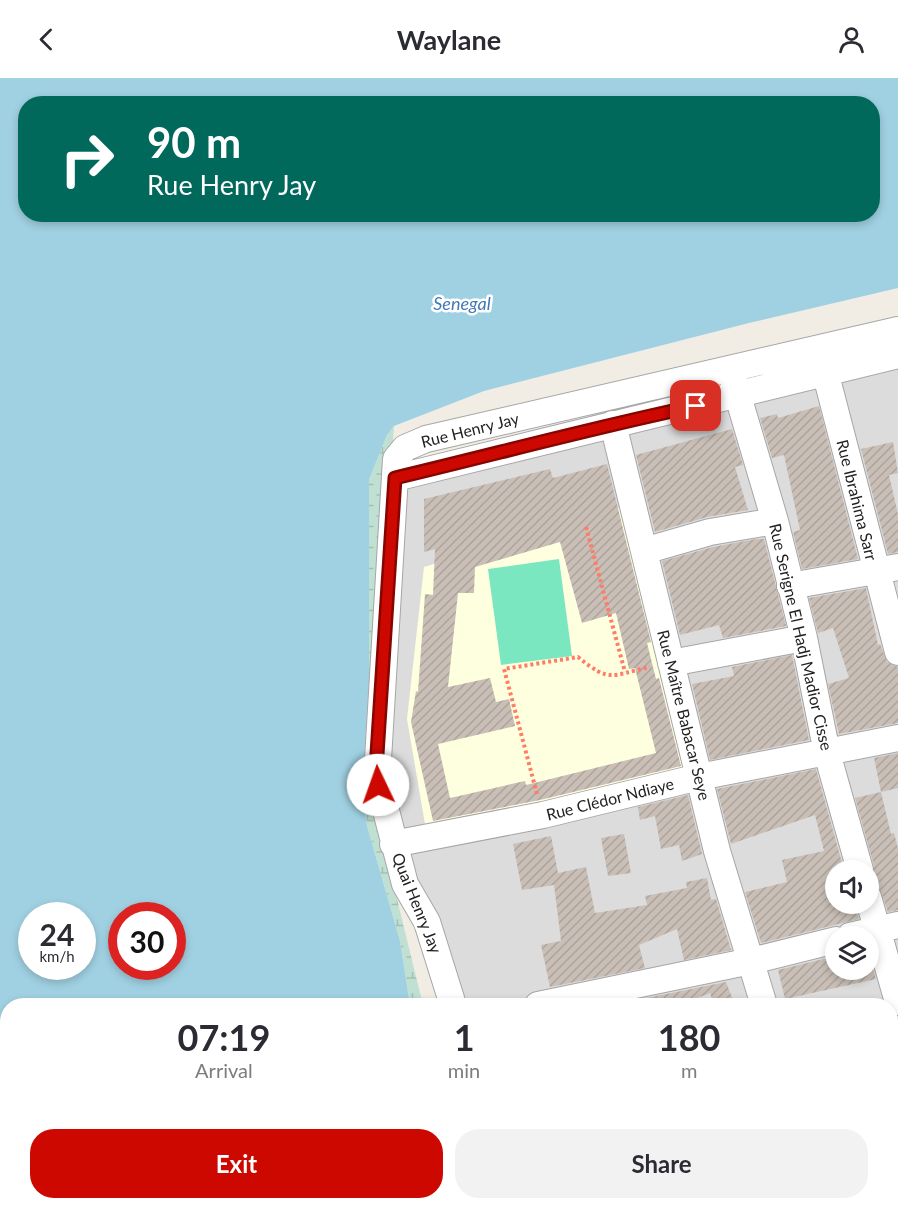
<!DOCTYPE html>
<html lang="en">
<head>
<meta charset="utf-8">
<style>
	:root { --surface:#fff; --page:#f2f2f3; --text:#2b2b33; --muted:#7c7c81; --accent:#cd0800 }
	body { margin:0; font-family:Lato,sans-serif; background:var(--page); color:var(--text); height:100vh; display:flex; flex-direction:column; font-size:22px; white-space:nowrap }
	* { box-sizing:border-box; margin:0 }
	p { font-size:20px; color:var(--muted) }
	.icon { flex:none; width:33px; height:33px; fill:none; stroke:currentColor; stroke-width:2; stroke-linecap:round; stroke-linejoin:round }
	.map { position:relative; flex:1; overflow:hidden }
	.sheet { position:absolute; left:0px; top:920px; width:898px; height:212px; display:flex; flex-direction:column; background:var(--surface); border-radius:24px 24px 0 0; box-shadow:0 3px 9px #0003 }
	.sheet>* { flex:none }
	.banner { position:absolute; left:18px; top:18px; width:862px; height:126px; border-radius:24px; box-shadow:0 3px 9px #0003; background:#00695c; color:#fff; overflow:hidden }
	.controls { position:absolute; left:825px; top:782px; display:grid; gap:12px }
	.controls a { display:grid; place-items:center; width:54px; height:54px; border-radius:50%; background:var(--surface); box-shadow:0 3px 9px #0003; font-size:30px }
	.speed { position:absolute; left:18px; top:824px; display:flex; gap:12px; font-size:30px; font-weight:700; text-align:center }
	.speed>* { display:grid; place-content:center; width:78px; height:78px; border-radius:50%; background:var(--surface); box-shadow:0 3px 9px #0003; line-height:1 }
	.speed small { font-size:15px; font-weight:400 }
	.speed .limit { border:9px solid #d22; background:#fff; color:#111 }
	.pin { position:absolute; display:grid; place-items:center; width:51px; height:51px; color:#fff; margin:-26px; border-radius:12px; box-shadow:0 3px 9px #0006 }
	.me { position:absolute; width:66px; margin:-33px; rotate:357deg; stroke-linejoin:round; filter:drop-shadow(0 0 4px #0008) }
	.turn { display:flex; align-items:center; gap:21px; height:126px; padding:0 30px; font-size:27px }
	.turn .icon { width:78px; height:78px; stroke-width:2.5 }
	.turn b { display:block; font-size:42px; line-height:51px }
	.eta { display:flex; justify-content:space-evenly; align-items:center; height:102px; text-align:center }
	.eta b { font-size:36px; font-weight:700; line-height:42px }
	.action { display:flex; gap:12px; margin-top:auto; padding:12px 30px }
	.action a { flex:1; height:69px; border-radius:24px; background:var(--accent); color:#fff; font-size:24px; font-weight:700; line-height:69px; text-align:center }
	.action a+a { background:var(--page); color:var(--text) }
	header { display:flex; justify-content:space-between; align-items:center; height:78px; padding:0 30px; background:var(--surface); font-size:27px; font-weight:700 }
	.map>svg:first-child { display:block }
	.residential { fill:#dddcdc; fill-rule:evenodd }
	.education { fill:#feffde }
	.wetland { fill:url(#wetland-marsh) }
	.pitch { fill:#7be7c1 }
	.water { fill:#a0d1e2; fill-rule:evenodd }
	.building { fill:url(#building-hatch); fill-rule:evenodd }
	.lines { fill:none; stroke-linecap:round; stroke-linejoin:round }
	.minor-casing { stroke:#a6a6a6; stroke-width:28 }
	.path { stroke:#ff7c66; stroke-width:4; stroke-dasharray:3 3; stroke-linecap:butt }
	.minor { stroke:#fff; stroke-width:26 }
	.route-casing { stroke:#850500; stroke-width:15 }
	.route { stroke:#cd0800; stroke-width:10 }
	.labels { text-anchor:middle; stroke-width:5; stroke-linejoin:round; paint-order:stroke }
	.street-label { font-size:16px; fill:#1f1f1f; stroke:#fff }
	.water-label { font-size:18px; font-style:italic; fill:#4278b8; stroke:#fff }
</style>
</head>
<body>
<header><svg class="icon" aria-label="back" viewBox="0 0 24 24"><path d="M15 5l-7 7 7 7"/></svg>Waylane<svg class="icon" aria-label="person" viewBox="0 0 24 24"><circle cx="12" cy="8" r="4"/><path d="M4 21q1-7 8-7t8 7"/></svg></header>
<div class="map">
<svg width="898" height="1130" viewBox="0 0 898 1130">
	<defs>
		<pattern id="wetland-marsh" width="20" height="14" patternUnits="userSpaceOnUse" patternTransform="scale(1.5)"><rect width="20" height="14" fill="#bfe0d2"/><path d="M1 5h8M5 5V1M11 12h8M15 12V8" fill="none" stroke="#a4c0b4"/></pattern>
		<pattern id="building-hatch" width="6" height="6" patternUnits="userSpaceOnUse" patternTransform="scale(1.5)"><rect width="6" height="6" fill="#c9bfb7"/><path d="M-1 1l2-2M0 6l6-6M5 7l2-2" fill="none" stroke="#aca49d"/></pattern>
	</defs>
	<rect width="100%" height="100%" fill="#f1ede4"/>
	<!-- residential -->
	<path class="residential" d="M898,277v853h-390l-2,-6h385v-197h-438l-75,-220 17,-307zM836,792h32v33h-32zM836,858h32v33h-32z"/>
	<!-- education -->
	<path class="education" d="M628,427l67,271 -269,54 -19,-111 17,-152z"/>
	<!-- wetland -->
	<path class="wetland" d="M394,348l-26,355 55,224h-13l-10,-64 -33,-115 -5,-34 7,-110v-202l18,-45z"/>
	<!-- pitch -->
	<path class="pitch" d="M559,481l13,97 -71,9 -13,-96z"/>
	<!-- water -->
	<path class="water" d="M0,0h898v210l-149,35 -265,68 -90,35 -7,9 -18,45v202l-7,110 5,34 33,115 10,64h-402v197h442l3,6h-453zM26,26h847v110h-847zM32,837h50v51h-50zM122,837h50v51h-50z"/>
	<!-- building -->
	<path class="building" d="M819,328l39,153 -56,10 -9,-37 7,-2 -16,-75 -12,3 -12,-40 17,-4 1,4z
		M732,351l11,36 -8,2 13,43 -41,7 -52,15 -19,-77z
		M893,364l5,31 -9,2 9,39v38l-10,2 -27,-105z
		M607,386l44,178 -4,1 9,36 3,-1 22,88 -141,34 -107,21 -22,-99 5,-31 2,1 7,-98 8,1 2,-46 -11,3v-53l126,-30 3,9zM560,464l22,81 34,-10 13,56 6,-1 21,85 -130,32 -1,-4 -75,17 -12,-54 77,-18 -6,-27 -13,3 -6,-24 -42,9 10,-94h16l1,-26z
		M756,461h8l22,87 -63,12 -4,-13 -39,10 -18,-74 51,-14z
		M866,510l12,57 2,-1 7,18 11,5v56l-59,11 -11,-50 21,-6 -16,-50 -15,5 -9,-35z
		M792,577l17,85 -99,20 -18,-76 42,-8 -2,-9z
		M898,675v35l-17,4 -7,-34z
		M816,691l28,101h-8v33h18l5,16 -98,24 -16,-51 42,-10 -5,-22 42,-9 -9,-36 -84,29 -14,-55z
		M881,714l10,42 3,-1 4,15v62l-10,2 -9,-25 -11,-5 6,-8v-8l-19,-68z
		M688,717l14,59 -20,7 -3,-16 -18,4 -6,-33 -15,4 -2,-13z
		M624,756l7,39 -23,3 -7,-38z
		M551,758l7,37 28,-6 9,46 52,-8 -2,-9 42,-8 -1,-6 21,-4 4,22 5,-1 15,51 -47,10 -7,-31 -38,16 6,23 -95,19 -9,-42 20,-4 -7,-56 -32,5 -9,-46z
		M836,878v13h37l3,10 -91,20 -7,-29z
		M726,904l9,23h-21l-4,-12 -25,10 -13,2h-60z"/>
	<g class="lines">
		<defs>
			<path id="minor" d="M821,278l77,296
				M730,291l45,152 29,117 23,115 33,117
				M613,346l104,427 47,154
				M395,400l503,-123
				M644,473l66,-19 65,-11
				M790,508l108,-19
				M671,585l133,-25
				M393,766l150,-29 156,-38 199,-39
				M868,819l30,105
				M850,858l48,-11
				M453,927l-26,-83 -22,-38 -28,-108 19,-317 9,-11 21,-9 472,-109
				M538,927l213,-44 85,-21
				M891,1020l7,-2
				M817,1124l1,6
				M508,1129l17,-5"/>
		</defs>
		<!-- minor casing -->
		<use href="#minor" class="minor-casing"/>
		<!-- path -->
		<path class="path" d="M586,449l39,145
			M537,716l-33,-125 74,-12c33,27 33,18 72,10"/>
		<!-- minor -->
		<use href="#minor" class="minor"/>
	</g>
	<g class="lines">
		<defs>
			<path id="route" d="M378,707l-1,-31 18,-276c101,-24 200,-51 301,-72"/>
		</defs>
		<!-- route casing -->
		<use href="#route" class="route-casing"/>
		<!-- route -->
		<use href="#route" class="route"/>
	</g>
	<g class="labels">
		<!-- street labels -->
		<g class="street-label">
			<text transform="translate(470 352) rotate(-14)" y="6">Rue Henry Jay</text>
			<text transform="translate(857 422) rotate(76)" y="6">Rue Ibrahima Sarr</text>
			<text transform="translate(801 559) rotate(77)" y="6">Rue Serigne El Hadj Madior Cisse</text>
			<text transform="translate(684 637) rotate(76)" y="6">Rue Maître Babacar Seye</text>
			<text transform="translate(610 721) rotate(-14)" y="6">Rue Clédor Ndiaye</text>
			<text transform="translate(417 825) rotate(68)" y="6">Quai Henry Jay</text>
		</g>
		<!-- water labels -->
		<g class="water-label">
			<text x="462" y="232">Senegal</text>
		</g>
	</g>
</svg>
<div class="controls">
<a><svg class="icon" aria-label="sound" viewBox="0 0 24 24"><path d="M4 9h4l5-4v14l-5-4H4zM17 9q2 3 0 6"/></svg></a>
<a><svg class="icon" aria-label="layers" viewBox="0 0 24 24"><path d="M12 4l9 5-9 5-9-5zM3 14l9 5 9-5"/></svg></a>
</div>
<div class="speed"><div>24<small>km/h</small></div><div class="limit">30</div></div>
<div class="pin" style="left:696px;top:328px;background:#d93025"><svg class="icon" aria-label="arrive" viewBox="0 0 24 24"><path d="M6 21V4h12l-3 4 3 4H6"/></svg></div>
<svg class="me" style="left:378px;top:707px" viewBox="-20 -20 40 40"><circle r="19" fill="#fff"/><path d="M0-13L10 11 0 6-10 11z" fill="#cd0800"/></svg>
<div class="banner">
<div class="turn"><svg class="icon" aria-label="right" viewBox="0 0 24 24"><path d="M7 20v-9h11M14 6l5 5-5 5"/></svg><div><b>90 m</b>Rue Henry Jay</div></div>
</div>
<section class="sheet">
<div class="eta">
<div><b>07:19</b><p>Arrival</p></div>
<div><b>1</b><p>min</p></div>
<div><b>180</b><p>m</p></div>
</div>
<div class="action"><a>Exit</a><a>Share</a></div>
</section>
</div>
</body>
</html>
